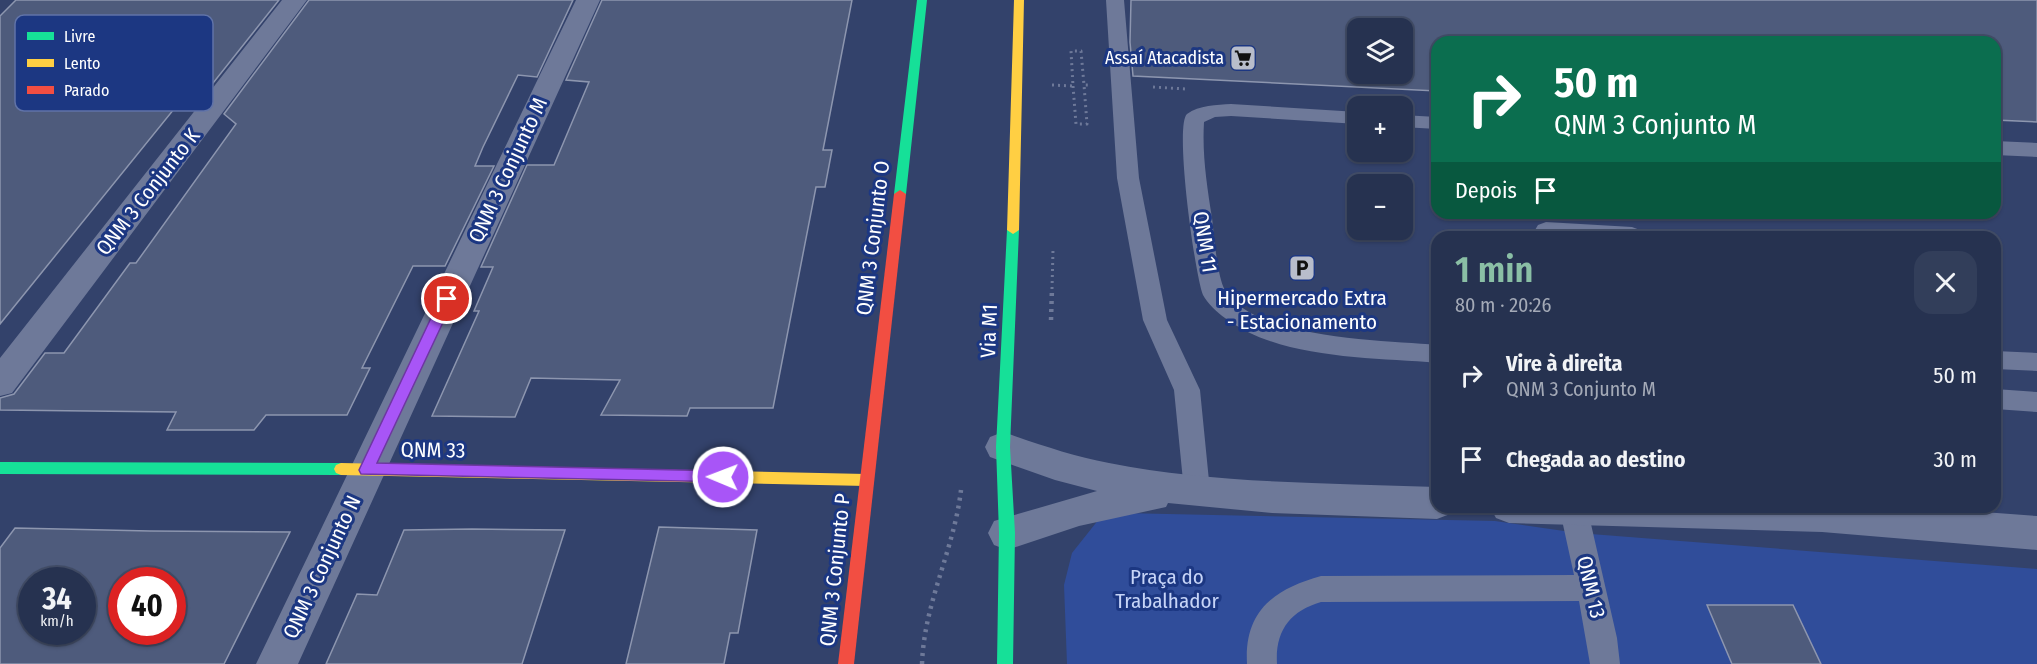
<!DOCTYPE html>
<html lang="pt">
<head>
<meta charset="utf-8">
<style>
	:root { --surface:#263250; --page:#323e5a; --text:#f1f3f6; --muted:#a4aab7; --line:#424d67; --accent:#8abfa5 }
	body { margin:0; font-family:"Fira Sans Condensed",sans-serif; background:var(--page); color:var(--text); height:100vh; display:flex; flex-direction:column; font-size:22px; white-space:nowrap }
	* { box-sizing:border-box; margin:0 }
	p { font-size:20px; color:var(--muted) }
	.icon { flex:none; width:33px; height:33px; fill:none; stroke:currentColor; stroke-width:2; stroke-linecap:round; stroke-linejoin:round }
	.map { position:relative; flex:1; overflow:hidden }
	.panel { position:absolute; left:1431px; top:231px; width:570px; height:282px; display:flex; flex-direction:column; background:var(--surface); border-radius:18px; box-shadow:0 2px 4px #0004,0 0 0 2px var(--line) }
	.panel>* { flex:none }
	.banner { position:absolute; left:1431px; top:36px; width:570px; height:183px; border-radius:18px; box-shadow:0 2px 4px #0004,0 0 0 2px var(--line); background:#0b6e4f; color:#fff; overflow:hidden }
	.buttons { position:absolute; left:1347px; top:18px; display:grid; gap:12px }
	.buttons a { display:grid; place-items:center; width:66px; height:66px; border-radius:12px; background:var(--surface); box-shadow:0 2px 4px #0004,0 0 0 2px var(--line); font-size:30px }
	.speed { position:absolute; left:18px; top:567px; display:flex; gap:12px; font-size:30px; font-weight:700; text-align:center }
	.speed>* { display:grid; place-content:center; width:78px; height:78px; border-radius:50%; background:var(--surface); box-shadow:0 2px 4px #0004,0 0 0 2px var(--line); line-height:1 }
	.speed small { font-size:15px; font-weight:400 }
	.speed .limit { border:9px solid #d22; background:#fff; color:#111 }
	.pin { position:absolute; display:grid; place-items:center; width:51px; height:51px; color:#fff; margin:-26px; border:3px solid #fff; border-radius:50%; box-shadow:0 2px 6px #0007 }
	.me { position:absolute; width:66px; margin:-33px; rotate:271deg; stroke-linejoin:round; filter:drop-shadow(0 0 4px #0008) }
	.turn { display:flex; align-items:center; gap:21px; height:126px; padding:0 24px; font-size:27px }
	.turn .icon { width:78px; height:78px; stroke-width:2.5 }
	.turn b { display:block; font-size:42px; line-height:51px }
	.then { display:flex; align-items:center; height:57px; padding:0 24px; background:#0003; gap:12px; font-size:22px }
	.round { display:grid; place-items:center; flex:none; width:63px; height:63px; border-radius:18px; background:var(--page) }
	.head { display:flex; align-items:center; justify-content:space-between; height:102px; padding:0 24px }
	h1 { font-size:36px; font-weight:600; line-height:45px; color:var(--accent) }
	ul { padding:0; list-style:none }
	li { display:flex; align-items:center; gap:18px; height:84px; padding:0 24px }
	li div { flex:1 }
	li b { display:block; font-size:22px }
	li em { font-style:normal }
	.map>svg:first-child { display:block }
	.green { fill:#304d9a }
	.building { fill:#4e5b7c; stroke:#8d96af; stroke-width:1.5; fill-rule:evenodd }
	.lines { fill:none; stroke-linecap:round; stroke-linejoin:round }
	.path-far1 { stroke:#6e7999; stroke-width:3; stroke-dasharray:2 4; stroke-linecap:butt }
	.path { stroke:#6e7999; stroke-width:4.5; stroke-dasharray:3 5; stroke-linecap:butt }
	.lane { fill:#6e7999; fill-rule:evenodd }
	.street { fill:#6e7999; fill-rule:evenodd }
	.fast { fill:#16e098; fill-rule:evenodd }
	.slow { fill:#ffcf43; fill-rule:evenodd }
	.jam { fill:#f24e42; fill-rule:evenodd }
	.route { fill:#a855f7; stroke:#6d37a1; stroke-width:1.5 }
	.labels { text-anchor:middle; stroke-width:6; stroke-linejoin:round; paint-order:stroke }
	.far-poi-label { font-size:18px; fill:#fff; stroke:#1c3782; text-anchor:end }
	.street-label { font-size:21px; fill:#fff; stroke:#1c3782 }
	.poi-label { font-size:21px; fill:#fff; stroke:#1c3782 }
	.park-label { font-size:21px; fill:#c6d4f7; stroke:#1c3782 }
	.key { fill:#1c3782; stroke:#6073a8; stroke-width:1.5 }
	.key-label { font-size:16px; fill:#fff }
</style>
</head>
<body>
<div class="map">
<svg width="2037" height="664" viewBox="0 0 2037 664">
	<rect width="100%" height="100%" fill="#33426b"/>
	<!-- green -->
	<path class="green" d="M1121,513l374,8 83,12 459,36v95h-970l-3,-79 8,-32 27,-34z"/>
	<!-- building -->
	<path class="building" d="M16,0h263l-77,97 -11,-9 -191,236v-308z
		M309,0h264l-36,77 -19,-2 -35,72 -8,19h19l-49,100h-32l-51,102h8l-23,47h-81l-12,15h-87l9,-18 -176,-2v-12l14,-4 31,-41h19l66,-90h6l100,-139 -12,-10z
		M602,0h250l-29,150h9l-7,37h-9l-43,221h-83l-3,8 -86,-1 19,-35 -89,-2 -16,39 -83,-1 47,-105h-5l19,-44h-12l46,-102h27l35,-83 -23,-2z
		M1131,0h906v122l-42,-2v-78h-558v49l-304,-15 -3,-34zM1358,28h44v46h-44z
		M659,527l98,3 -19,103h-8l-6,31h-98z
		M15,528l135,3 140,1 -66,132h-224v-116zM32,580h50v52h-50zM122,580h50v52h-50z
		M472,529l93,1 -43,134h-196l31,-70 20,1 27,-65z
		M1707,605h86l28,59h-89z"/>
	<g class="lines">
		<!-- path-far1 -->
		<path class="path-far1" d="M1052,85l21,1 -2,-35h10l3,34h5
			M1073,86l3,38h11l-3,-39
			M1153,87l32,2
			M1052,289l1,-39"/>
		<!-- path -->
		<path class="path" d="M1051,320l1,-32
			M922,664c2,-61 32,-114 39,-174"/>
		<!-- lane -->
		<path class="lane" d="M1106,0h18l15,178 28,142 33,70 10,101 -3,8 -10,3 -10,-3 -3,-8 -10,-101 -31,-70 -26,-142z
			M1231,104l127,8v12l-127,-8 -16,1 -11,5c-2,33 3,64 8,96 2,16 5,59 13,72 30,50 159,50 212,55v18c-67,-6 -156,-3 -212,-45 -7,-5 -18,-15 -22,-23 -8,-19 -29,-170 -16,-181 12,-9 30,-9 44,-10z
			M1402,115l35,2v12l-35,-2z
			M1995,141l42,2v14l-42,-2z
			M1546,222l86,5 8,3 3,5h-105l-3,-5 3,-5z
			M1995,351l42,2v18l-42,-2z
			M1995,389l42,3v20l-42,-3z
			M1562,507h24l2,4 29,127 3,26h-30l-11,-63 -258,1c-31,9 -46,29 -44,62h-30c-3,-54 28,-75 74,-88l253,-1 -14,-64z"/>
		<!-- street -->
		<path class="street" d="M282,0h25l-295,393 -12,3v-38z
			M576,0h24l-302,664h-42z
			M1003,432c35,12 69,24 106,31 107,21 219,20 328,24v20h17l-4,7 -13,5 -165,-6 -104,-10 -2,4 -87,19 -72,24 -13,-5 -6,-12 6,-12 103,-30 -42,-11 -65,-23 -5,-10 5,-10z
			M1490,507h426l121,9v34l-215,-18 -313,-9 -13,-5z"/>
		<!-- fast -->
		<path class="fast" d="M917,0h10l-21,194 -6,4 -6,-4z
			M1013,226l6,4 -9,217 5,86 -2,131h-16l2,-131 -3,-86 11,-217z
			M0,462l341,1 5,2 2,4 -2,4 -5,2 -341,-1z"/>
		<!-- slow -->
		<path class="slow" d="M1014,0h10l-5,230 -6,4 -6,-4z
			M341,463l525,11 5,2 3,4 -3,4 -5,2 -525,-11 -5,-2 -2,-4 2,-4z"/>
		<!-- jam -->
		<path class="jam" d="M900,190l6,4 -52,470h-16l56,-470z"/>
	</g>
	<!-- route -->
	<path class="route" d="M447,294l7,5 -77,164 346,8 6,2 2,4 -2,5 -368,-8 -2,-4 81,-171z"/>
	<!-- icons -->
	<defs>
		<symbol id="supermarket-square" viewBox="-11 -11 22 22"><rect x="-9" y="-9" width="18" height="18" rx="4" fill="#b8bdcb" stroke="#1c3782"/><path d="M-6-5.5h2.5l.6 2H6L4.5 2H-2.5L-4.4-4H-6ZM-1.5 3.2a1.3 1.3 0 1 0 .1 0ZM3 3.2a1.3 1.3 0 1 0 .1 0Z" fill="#111"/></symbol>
		<symbol id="parking-square" viewBox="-11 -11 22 22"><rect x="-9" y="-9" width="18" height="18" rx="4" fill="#b8bdcb" stroke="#1c3782"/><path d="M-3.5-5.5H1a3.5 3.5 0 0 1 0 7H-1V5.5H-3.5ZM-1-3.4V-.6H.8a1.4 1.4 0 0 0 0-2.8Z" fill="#111"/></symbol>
	</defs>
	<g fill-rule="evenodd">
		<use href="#supermarket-square" x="1228" y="43" width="30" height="30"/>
		<use href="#parking-square" x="1287" y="253" width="30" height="30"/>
	</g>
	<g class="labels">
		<!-- far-poi labels -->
		<g class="far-poi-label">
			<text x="1224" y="64">Assaí Atacadista</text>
		</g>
		<!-- street labels -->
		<g class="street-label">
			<text transform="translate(508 170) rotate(-65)" y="7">QNM 3 Conjunto M</text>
			<text transform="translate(148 192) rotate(-52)" y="7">QNM 3 Conjunto K</text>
			<text transform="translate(873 238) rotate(-83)" y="7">QNM 3 Conjunto O</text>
			<text transform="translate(1205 242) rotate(81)" y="7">QNM 11</text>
			<text transform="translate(989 331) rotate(-88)" y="7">Via M1</text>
			<text transform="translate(433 450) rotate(1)" y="7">QNM 33</text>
			<text transform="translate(322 567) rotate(-65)" y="7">QNM 3 Conjunto N</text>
			<text transform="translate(835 570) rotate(-84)" y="7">QNM 3 Conjunto P</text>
			<text transform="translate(1591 587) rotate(77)" y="7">QNM 13</text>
		</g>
		<!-- poi labels -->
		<g class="poi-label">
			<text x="1302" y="305">Hipermercado Extra<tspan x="1302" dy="24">- Estacionamento</tspan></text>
		</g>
		<!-- park labels -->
		<g class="park-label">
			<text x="1167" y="584">Praça do<tspan x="1167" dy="24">Trabalhador</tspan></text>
		</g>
	</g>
	<!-- legend -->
	<rect x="15" y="15" width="198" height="96" rx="9" class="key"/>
	<rect x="27" y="32" width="27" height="8" fill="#16e098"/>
	<rect x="27" y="59" width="27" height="8" fill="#ffcf43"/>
	<rect x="27" y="86" width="27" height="8" fill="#f24e42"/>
	<g class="key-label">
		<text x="64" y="42">Livre</text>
		<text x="64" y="69">Lento</text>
		<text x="64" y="96">Parado</text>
	</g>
</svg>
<div class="buttons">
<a><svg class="icon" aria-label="layers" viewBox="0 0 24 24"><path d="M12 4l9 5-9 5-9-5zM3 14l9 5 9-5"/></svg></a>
<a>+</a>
<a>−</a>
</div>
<div class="speed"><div>34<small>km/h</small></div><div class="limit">40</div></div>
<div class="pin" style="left:447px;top:299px;background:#d93025"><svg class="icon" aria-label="arrive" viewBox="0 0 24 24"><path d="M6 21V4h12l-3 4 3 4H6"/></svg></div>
<svg class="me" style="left:723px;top:477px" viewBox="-20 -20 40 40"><circle r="17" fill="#a855f7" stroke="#fff" stroke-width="3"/><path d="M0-11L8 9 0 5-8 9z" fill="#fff"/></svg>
<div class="banner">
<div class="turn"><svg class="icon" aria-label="right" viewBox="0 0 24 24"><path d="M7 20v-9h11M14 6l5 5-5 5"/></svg><div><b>50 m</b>QNM 3 Conjunto M</div></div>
<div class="then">Depois<svg class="icon" aria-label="arrive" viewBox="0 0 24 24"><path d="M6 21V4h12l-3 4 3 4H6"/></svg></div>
</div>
<section class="panel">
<div class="head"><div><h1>1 min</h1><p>80 m · 20:26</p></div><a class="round"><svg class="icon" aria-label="close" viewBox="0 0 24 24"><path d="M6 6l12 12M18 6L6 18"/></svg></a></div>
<ul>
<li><svg class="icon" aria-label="right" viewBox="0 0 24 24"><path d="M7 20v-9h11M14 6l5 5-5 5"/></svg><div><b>Vire à direita</b><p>QNM 3 Conjunto M</p></div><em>50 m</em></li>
<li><svg class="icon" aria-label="arrive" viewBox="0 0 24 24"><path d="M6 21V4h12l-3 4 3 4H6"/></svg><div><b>Chegada ao destino</b></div><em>30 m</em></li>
</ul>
</section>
</div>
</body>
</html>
